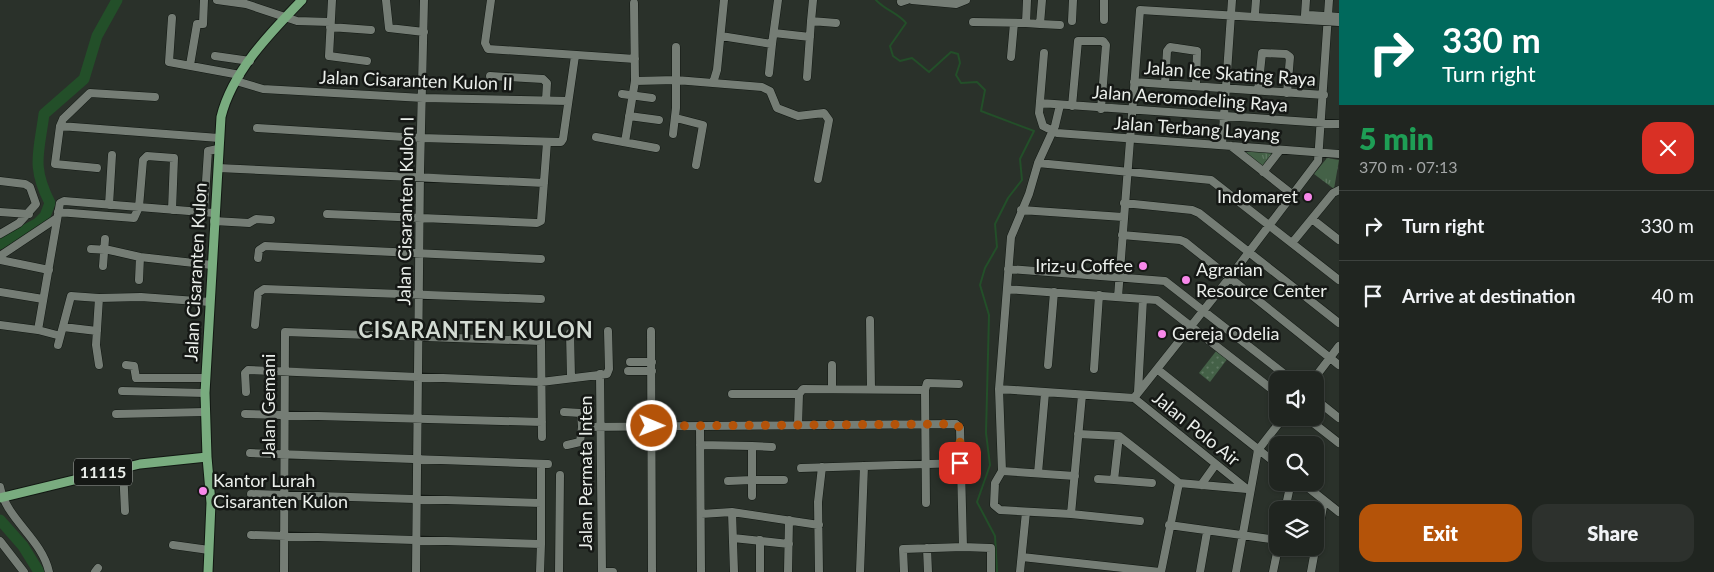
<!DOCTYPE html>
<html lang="en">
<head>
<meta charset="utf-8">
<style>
	:root { --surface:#202520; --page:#2d312d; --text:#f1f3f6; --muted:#a2a5a5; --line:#3d423e; --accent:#b45309 }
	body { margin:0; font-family:Lato,sans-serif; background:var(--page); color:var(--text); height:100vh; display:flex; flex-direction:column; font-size:19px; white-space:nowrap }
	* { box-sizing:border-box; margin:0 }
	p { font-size:16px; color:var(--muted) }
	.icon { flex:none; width:28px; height:28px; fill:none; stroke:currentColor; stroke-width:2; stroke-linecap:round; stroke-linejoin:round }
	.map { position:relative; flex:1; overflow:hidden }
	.drawer { display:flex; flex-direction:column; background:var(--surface); width:375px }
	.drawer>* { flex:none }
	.top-card { background:#00695c; color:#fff; overflow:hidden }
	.buttons { position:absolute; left:1269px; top:371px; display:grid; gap:10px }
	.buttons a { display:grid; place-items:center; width:55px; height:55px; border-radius:10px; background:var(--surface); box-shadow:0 1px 4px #0004,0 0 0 1px var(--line); font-size:25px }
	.pin { position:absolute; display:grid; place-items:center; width:42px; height:42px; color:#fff; margin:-21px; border-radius:10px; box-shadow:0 2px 8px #0006 }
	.me { position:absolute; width:55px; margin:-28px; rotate:91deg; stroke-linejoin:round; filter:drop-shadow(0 0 4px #0008) }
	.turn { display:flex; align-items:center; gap:18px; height:105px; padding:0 20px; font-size:22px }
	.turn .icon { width:65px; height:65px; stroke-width:2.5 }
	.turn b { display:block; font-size:35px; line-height:42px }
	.round { display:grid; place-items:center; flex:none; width:52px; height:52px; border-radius:15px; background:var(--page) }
	.overview { display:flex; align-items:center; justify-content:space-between; height:85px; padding:0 20px }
	h1 { font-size:30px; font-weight:800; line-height:38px; color:#1e9e55 }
	.cta { display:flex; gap:10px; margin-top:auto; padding:10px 20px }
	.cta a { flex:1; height:58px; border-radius:15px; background:var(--accent); color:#fff; font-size:20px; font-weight:800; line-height:58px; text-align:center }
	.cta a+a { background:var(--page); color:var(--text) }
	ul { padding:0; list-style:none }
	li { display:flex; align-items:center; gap:15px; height:70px; padding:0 20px; border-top:1px solid var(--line) }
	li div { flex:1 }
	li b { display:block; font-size:19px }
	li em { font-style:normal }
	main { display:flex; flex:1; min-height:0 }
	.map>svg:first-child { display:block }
	.park { fill:url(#park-tufts) }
	.garden { fill:url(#garden-dots) }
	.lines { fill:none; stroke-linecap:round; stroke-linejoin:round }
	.stream { stroke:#234f29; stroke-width:2 }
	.river { stroke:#234f29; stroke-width:11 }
	.minor-casing { stroke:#121813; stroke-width:9 }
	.major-casing { stroke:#121813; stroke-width:11 }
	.minor { stroke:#757d75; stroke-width:8 }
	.major { stroke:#79ac7f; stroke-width:9 }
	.route { stroke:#b45309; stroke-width:9; stroke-dasharray:0 16.2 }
	.poi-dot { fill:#f888ea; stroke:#151815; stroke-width:2 }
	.labels { text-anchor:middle; stroke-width:5; stroke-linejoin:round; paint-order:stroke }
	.shield { fill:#151815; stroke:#aaaeaa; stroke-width:1 }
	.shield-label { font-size:16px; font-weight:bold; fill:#eaeeea }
	.street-label { font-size:18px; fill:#eaeeea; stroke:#151815 }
	.poi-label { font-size:18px; fill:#eaeeea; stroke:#151815; text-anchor:start }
	.district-label { font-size:22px; font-weight:bold; letter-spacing:1px; fill:#d2dad2; stroke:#151815 }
</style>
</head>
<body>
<main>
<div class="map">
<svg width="1339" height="572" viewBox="0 0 1339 572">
	<defs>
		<pattern id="park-tufts" width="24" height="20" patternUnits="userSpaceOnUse" patternTransform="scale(1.25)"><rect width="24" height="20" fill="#446147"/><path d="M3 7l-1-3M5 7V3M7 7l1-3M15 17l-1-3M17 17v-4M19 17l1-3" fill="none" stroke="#5f7862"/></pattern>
		<pattern id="garden-dots" width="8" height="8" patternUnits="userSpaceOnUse" patternTransform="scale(1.25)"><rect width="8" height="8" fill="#446147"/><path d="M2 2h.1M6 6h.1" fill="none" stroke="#5f7862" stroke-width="1.8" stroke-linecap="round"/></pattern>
	</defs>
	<rect width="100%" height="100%" fill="#2a312a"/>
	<!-- park -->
	<path class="park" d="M1238,149l36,2 -12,17z
		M1327,158l12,2 -5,29 -20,-15z"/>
	<!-- garden -->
	<path class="garden" d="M1217,350l11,8 -18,24 -11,-9z"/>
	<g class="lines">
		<!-- stream -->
		<path class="stream" d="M876,0c9,10 22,13 30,23l-16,23 3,10 7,5 12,-3 17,14 22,-20 7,2 2,9 -4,12 5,8 16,-1 8,8 -4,21 53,20 -14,28 2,21 -14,18 -13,26 2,23 -12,21 -5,17 9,30 -3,118 4,32 -13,37 18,34 2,36"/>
		<!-- river -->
		<path class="river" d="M0,244l38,-21 7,-7 5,-13c-19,-37 -11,-50 -6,-89l40,-35 13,-43 20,-36
			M0,520l23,26 16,26"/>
		<defs>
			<path id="minor" d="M217,0l29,4 51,17 33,1
				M332,0l-3,56 38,5
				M386,0l3,28 35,4
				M491,0l-6,43 3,6 147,10
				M813,0l-2,21 25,2
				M912,0l44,4 10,-4
				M901,2l6,-2
				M1255,13l1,-13
				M1305,15l1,-15
				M1309,15l30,2
				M172,18l-3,44 71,13
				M1104,20v-20
				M1072,21l1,-21
				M973,22l53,1 1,-23
				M1026,23l14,1 2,-24
				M1040,24l20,1
				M330,27l41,3
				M774,33l36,4
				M721,36l51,8 6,-44
				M1044,53l-5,60 4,13 14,7 282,21
				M215,56l35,5
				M1011,57l3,-34
				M190,65l7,-41h6l1,-24
				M769,73l3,-29
				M490,76l53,3 4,4 -1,17
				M807,77l4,-56
				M236,81l27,8 160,9 145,3
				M635,81l41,-1 86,7 8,4 7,17 21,8 26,-3 5,7 -11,59
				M1134,82l190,13
				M713,83l4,-13 7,-70
				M1165,84l2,-33 3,-4 27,4 -1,35
				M1258,91l4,-38 24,1 4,3 -3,36
				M622,94l30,4
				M1040,103l299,21
				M1060,105l-5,21 -17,37 -9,31 -18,43 -12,152 3,82 -7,12 -1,22 6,5 71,4 69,7
				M1072,106l6,-65h25l3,4 -5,64
				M629,116l30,4
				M676,118l27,7 -7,40
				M60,126l3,-7 27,-26 65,4
				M257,128l164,10 140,4 2,-3 12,-83
				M673,134l3,-26v-61
				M596,137l60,11
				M625,142l10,-61 -1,-78
				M1222,145l10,-145
				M1231,146l62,49
				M1038,163l173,17 128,100
				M97,168l-42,-4 5,-38 159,12
				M218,168l326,15
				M1263,172l17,-22
				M0,181l25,3 5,3 6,17 -17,19 -19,11
				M1124,203l68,7 7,3 140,110
				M109,205l3,-50
				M1021,210l102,7
				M0,212l29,2
				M58,212l76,6 5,-11 4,-47 4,-4 27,2 -2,52
				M204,212l4,-61 10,-2
				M327,214l210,9 4,-2 6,-79
				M1312,219l27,21
				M214,221l35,2 7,-4 15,1
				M1122,235l58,5 5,2 154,123
				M1292,243l41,-50 6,-3
				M91,249l18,1 31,7
				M0,256l57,-38
				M258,258l1,-8 6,-4 276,13
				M0,260l49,10
				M103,266l2,-27
				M1008,269l157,12 127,99
				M139,280l1,-23 72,8
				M1007,289l150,11 121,94
				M0,292l43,7
				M1118,297l22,-287 199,12
				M870,320l1,69
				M0,325l38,5
				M255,325l3,-32 6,-4 277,10
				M63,327l34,4
				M651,331l1,241
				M570,333l1,44
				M57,335l-19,-5 22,-127 4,-2 150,12
				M58,345l13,-49 28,2
				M630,362h22
				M99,365l-3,-20 3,-47 42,-1 69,5
				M126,365l8,1 2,12h70
				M1048,365l6,-73
				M1094,369l5,-74
				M1157,369l121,96
				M628,371h24
				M600,374l2,198
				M1313,380l26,-34
				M832,389v-24
				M999,389l135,9 113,91h4
				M925,390l1,113
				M122,391l83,2
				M246,392l-1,-19 3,-3 293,12 66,-8 2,-5 -1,-38
				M1138,392l5,-93
				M732,394h67
				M1134,398l96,-121 88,-116 11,-161
				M1315,399l24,19
				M564,412l17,1 1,14
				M116,414l89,-2
				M245,414l297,8
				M1307,418l32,25
				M798,425l1,-31 4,-5 122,1 2,-7 32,1
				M700,427l1,145
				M1078,434l41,2 60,47 68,6
				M1119,436l-5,44 38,3
				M567,445l13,-3 2,-15 374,-3 4,4 3,119
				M700,445l52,1v34h32
				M752,446l20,1
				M250,453l298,11
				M123,468l2,43
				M801,468l159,-5
				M1002,471l73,5
				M1038,473l7,-80
				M1098,479l16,1
				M728,481l24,-1v16
				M1301,482l38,30
				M1201,485l15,-21
				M0,487c6,32 42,52 49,85
				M251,494l290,9
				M1285,510l6,-28
				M732,512l2,60
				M701,514l31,-2 87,13
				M1071,514l11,-119
				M1169,525l109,15
				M251,535l290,9v-80
				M733,538l56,6
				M0,541l24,31
				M173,545l36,5
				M927,548l1,24
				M1022,557l138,15
				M95,572l3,-4
				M284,572l1,-240 256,9 1,96
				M416,572l4,-400 4,-172
				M540,572l1,-28
				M559,572l1,-97
				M602,572h11
				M760,572v-32
				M788,572l1,-52
				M819,572l-1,-70 4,-35
				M860,572l4,-106
				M904,572l-1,-23 60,-2 28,1v24
				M1020,572l6,-60
				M1161,572l18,-89
				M1200,572l7,-40
				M1236,572l22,-122 25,-32
				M1273,572l5,-24
				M1311,572l13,-71"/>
			<path id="major" d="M0,498l140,-34 67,-7
				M208,572l3,-69 -4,-46 -2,-64 16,-276c11,-45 49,-84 81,-117"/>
		</defs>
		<!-- minor casing -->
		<use href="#minor" class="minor-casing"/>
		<!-- major casing -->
		<use href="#major" class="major-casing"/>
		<!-- minor -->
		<use href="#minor" class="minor"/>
		<!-- major -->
		<use href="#major" class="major"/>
	</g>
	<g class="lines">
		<!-- route -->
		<path class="route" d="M652,426l304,-2 4,4v35"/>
	</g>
	<!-- markers -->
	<g class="poi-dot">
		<circle cx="1308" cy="197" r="5"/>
		<circle cx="1143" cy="266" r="5"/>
		<circle cx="1186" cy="280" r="5"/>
		<circle cx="1162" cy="334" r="5"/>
		<circle cx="203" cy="491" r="5"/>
	</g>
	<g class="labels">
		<!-- shield labels -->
		<rect class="shield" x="74" y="458.5" width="58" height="27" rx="4"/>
		<g class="shield-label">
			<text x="103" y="478">11115</text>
		</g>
		<!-- street labels -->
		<g class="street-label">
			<text transform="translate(1230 74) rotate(4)" y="6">Jalan Ice Skating Raya</text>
			<text transform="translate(416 81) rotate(2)" y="6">Jalan Cisaranten Kulon II</text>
			<text transform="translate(1190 99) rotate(4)" y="6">Jalan Aeromodeling Raya</text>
			<text transform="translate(1197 129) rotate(4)" y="6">Jalan Terbang Layang</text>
			<text transform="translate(406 211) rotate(-89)" y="6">Jalan Cisaranten Kulon I</text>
			<text transform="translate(196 272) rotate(-87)" y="6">Jalan Cisaranten Kulon</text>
			<text transform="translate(269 406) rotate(-90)" y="6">Jalan Gemani</text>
			<text transform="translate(1196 429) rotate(39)" y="6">Jalan Polo Air</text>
			<text transform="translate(586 473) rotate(-90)" y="6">Jalan Permata Inten</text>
		</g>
		<!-- poi labels -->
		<g class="poi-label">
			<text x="1298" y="203" text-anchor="end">Indomaret</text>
			<text x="1133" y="272" text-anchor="end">Iriz-u Coffee</text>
			<text x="1196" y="276">Agrarian<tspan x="1196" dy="21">Resource Center</tspan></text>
			<text x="1172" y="340">Gereja Odelia</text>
			<text x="213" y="487">Kantor Lurah<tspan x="213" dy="21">Cisaranten Kulon</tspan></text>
		</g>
		<!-- district labels -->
		<g class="district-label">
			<text x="476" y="338">CISARANTEN KULON</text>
		</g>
	</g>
</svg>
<div class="buttons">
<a><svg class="icon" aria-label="sound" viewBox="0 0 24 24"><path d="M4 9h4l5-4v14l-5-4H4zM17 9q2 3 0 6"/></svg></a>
<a><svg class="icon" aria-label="search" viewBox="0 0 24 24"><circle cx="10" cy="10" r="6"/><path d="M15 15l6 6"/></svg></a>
<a><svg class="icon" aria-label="layers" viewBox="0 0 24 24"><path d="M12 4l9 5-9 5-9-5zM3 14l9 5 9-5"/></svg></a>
</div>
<div class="pin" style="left:960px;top:463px;background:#d93025"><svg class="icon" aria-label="arrive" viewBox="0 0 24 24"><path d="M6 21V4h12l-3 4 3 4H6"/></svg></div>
<svg class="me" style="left:652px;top:426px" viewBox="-20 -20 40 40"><circle r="17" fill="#b45309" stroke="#fff" stroke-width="3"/><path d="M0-11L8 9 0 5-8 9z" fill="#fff"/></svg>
</div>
<section class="drawer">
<div class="top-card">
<div class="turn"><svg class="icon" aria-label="right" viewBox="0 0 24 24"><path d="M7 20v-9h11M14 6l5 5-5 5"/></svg><div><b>330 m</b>Turn right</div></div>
</div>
<div class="overview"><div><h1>5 min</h1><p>370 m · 07:13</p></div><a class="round" style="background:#d93025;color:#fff"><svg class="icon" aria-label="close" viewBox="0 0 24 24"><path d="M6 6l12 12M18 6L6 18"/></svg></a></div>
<ul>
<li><svg class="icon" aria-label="right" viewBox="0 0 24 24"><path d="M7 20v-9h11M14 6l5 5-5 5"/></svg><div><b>Turn right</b></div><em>330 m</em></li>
<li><svg class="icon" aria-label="arrive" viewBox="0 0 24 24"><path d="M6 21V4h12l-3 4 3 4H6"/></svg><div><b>Arrive at destination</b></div><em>40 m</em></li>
</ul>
<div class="cta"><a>Exit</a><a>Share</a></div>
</section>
</main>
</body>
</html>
